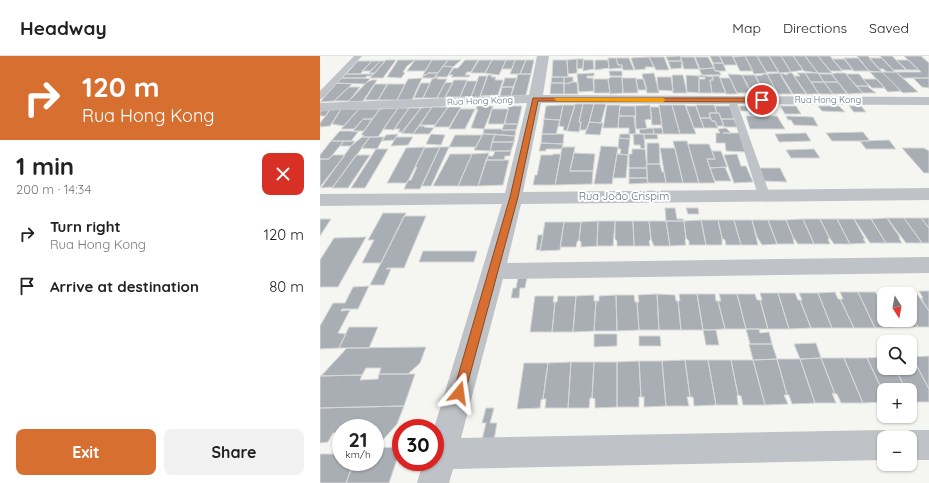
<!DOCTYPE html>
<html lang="en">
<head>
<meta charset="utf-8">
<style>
	:root { --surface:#fff; --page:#f2f2f2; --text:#222; --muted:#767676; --line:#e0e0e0; --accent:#d76f31 }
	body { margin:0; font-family:Quicksand,sans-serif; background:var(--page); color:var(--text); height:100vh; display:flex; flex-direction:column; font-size:15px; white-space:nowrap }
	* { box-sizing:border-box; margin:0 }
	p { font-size:13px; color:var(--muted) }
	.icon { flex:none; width:22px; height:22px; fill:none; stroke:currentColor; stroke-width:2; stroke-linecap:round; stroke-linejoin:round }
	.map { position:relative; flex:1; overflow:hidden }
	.details { display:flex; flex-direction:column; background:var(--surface); width:320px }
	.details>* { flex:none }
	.hud { background:#d76f31; color:#fff; overflow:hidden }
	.needle { width:26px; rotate:169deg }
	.tools { position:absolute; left:557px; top:231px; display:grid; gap:8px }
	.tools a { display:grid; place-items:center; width:40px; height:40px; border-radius:8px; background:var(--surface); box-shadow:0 1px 3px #0004; font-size:20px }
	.speed { position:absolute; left:12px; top:363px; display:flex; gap:8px; font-size:20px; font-weight:700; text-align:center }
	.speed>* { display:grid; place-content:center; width:52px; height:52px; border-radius:50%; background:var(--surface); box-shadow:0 1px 3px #0004; line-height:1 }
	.speed small { font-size:10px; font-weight:400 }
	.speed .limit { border:6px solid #d22; background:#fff; color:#111 }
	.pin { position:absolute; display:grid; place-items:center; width:34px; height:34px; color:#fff; margin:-17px; border:2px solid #fff; border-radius:50%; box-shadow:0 1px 4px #0007 }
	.me { position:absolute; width:44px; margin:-22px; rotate:16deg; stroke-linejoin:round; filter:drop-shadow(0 0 3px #0008) }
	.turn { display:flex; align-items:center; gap:14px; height:84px; padding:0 16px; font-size:18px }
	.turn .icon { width:52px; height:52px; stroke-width:2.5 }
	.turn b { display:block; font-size:28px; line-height:34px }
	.round { display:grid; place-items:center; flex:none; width:42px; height:42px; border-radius:8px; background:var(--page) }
	.overview { display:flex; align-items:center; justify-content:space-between; height:68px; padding:0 16px }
	h1 { font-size:24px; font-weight:800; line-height:30px }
	.cta { display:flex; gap:8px; margin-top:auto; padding:8px 16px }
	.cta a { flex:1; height:46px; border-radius:8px; background:var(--accent); color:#fff; font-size:16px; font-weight:800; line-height:46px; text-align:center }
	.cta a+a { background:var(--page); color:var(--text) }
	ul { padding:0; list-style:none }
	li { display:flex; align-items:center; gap:12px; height:52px; padding:0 16px }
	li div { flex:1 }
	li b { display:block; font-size:15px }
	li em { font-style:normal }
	header { display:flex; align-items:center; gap:24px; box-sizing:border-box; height:56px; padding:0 20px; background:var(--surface); border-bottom:1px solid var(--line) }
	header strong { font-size:19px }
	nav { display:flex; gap:22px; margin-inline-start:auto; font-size:14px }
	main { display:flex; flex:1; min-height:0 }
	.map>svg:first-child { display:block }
	.building { fill:#a9aeb5; stroke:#d7d7d5 }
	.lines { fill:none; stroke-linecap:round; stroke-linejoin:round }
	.lane { fill:#bfc2c6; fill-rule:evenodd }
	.street { fill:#bfc2c6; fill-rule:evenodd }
	.route { fill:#d76f31; stroke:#8c4820 }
	.slow { fill:#f59e0b }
	.labels { text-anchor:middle; stroke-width:4; stroke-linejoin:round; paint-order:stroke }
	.far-street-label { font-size:9px; fill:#677181; stroke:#fff }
	.street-label { font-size:11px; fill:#677181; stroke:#fff }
</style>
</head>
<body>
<header>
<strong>Headway</strong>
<nav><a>Map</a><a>Directions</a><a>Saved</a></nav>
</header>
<main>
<section class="details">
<div class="hud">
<div class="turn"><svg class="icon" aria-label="right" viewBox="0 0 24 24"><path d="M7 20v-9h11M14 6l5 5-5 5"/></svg><div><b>120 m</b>Rua Hong Kong</div></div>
</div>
<div class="overview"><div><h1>1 min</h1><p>200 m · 14:34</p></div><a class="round" style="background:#d93025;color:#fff"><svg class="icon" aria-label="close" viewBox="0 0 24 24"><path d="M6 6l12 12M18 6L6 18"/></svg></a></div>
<ul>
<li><svg class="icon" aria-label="right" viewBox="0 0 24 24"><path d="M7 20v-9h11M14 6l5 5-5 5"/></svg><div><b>Turn right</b><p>Rua Hong Kong</p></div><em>120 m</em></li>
<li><svg class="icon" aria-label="arrive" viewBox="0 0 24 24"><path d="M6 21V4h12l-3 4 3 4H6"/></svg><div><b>Arrive at destination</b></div><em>80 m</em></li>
</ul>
<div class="cta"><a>Exit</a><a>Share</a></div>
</section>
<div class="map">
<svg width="609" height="427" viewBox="0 0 609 427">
	<rect width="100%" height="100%" fill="#f5f5f2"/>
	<!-- building -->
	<path class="building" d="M360,0l2,5h-14l-2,-4z
		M390,0h10l3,7h-10z
		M399,0h13l5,9h-13z
		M425,0h12l10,17 -13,1z
		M425,0l8,15h-13l-7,-14z
		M437,0h12l10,16h-13z
		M449,0h12l10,16 -12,1z
		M461,0h12l10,14 -12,2z
		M473,0h12l13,17 -14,-2z
		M485,0h13l14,17h-14z
		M498,0h12l12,15h-12z
		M537,0h11l14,16 -13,-1z
		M560,0h12l15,14h-14z
		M584,0h17l8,7v15h-26l-7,-6h25z
		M329,1l5,10h-9l1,2 -11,1 -4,-12z
		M329,1h15l5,13h-13z
		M360,1h14l5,12h-15z
		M375,1h13l6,11 -14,1z
		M288,2h8l2,7h4v3l-13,1z
		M296,2h13l5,12h-11l-1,-5h-4z
		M524,2h14l11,13h-15z
		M549,2h13l13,14h-8l-4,-3h-4z
		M257,3v14l-9,1 -1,-14z
		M257,3h7l-1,9 -6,1z
		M512,3h12l9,11h-11z
		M66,4h10l-13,18h-13z
		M78,4h17l-8,6 -4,6 2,1 -4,5 -14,-1z
		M95,4h17l-7,11h-18z
		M112,4h16l-10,13h-10l-2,2h-3z
		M128,4h13l-8,7 -10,-1z
		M145,4h13l-7,12h-4l-2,3h5l-1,2h-18l2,-2h-4l5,-7h4z
		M159,4h13l-7,13h-14z
		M172,4h14l-7,15 -14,-2z
		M186,4h9l-3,9h-10z
		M195,4h11l-6,14h-10z
		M206,4h8l-3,14h-11z
		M233,4h14l1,17h-16z
		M263,4h10l1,9 -11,2z
		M275,4h13l1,8 -14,2z
		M576,4h12l11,10h-13z
		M38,5h14l-12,13h-14z
		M52,5h8l-10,10h-8z
		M60,5h5l-10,12h-6z
		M348,5h14l1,3h-2l1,4 -11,1z
		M393,7h10l3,8h-11z
		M123,10l10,1 -6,10h-12z
		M394,12l1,3h4l2,4h-19l-3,-6z
		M289,15h13v5h-12z
		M550,16h12l19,19 -13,1z
		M562,16h14l22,20 -15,1z
		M108,17h10l-4,5h-11v-3h3z
		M274,17v3h-7v2h6l1,13 -15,1 -2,-18z
		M334,17l5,20h-12l-5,-19z
		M460,17l8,2 -1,-2h5l15,21h-14z
		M460,17l1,3 11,18h-14l-11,-20z
		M477,17h8l14,21h-13l-12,-18h6z
		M485,17h13l6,9h-13z
		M516,17h9l18,20 -15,1 -17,-20z
		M26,18h28l-2,2h-5l-2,2h-23z
		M198,18h13l-5,21 -15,1z
		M408,18l14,1 9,18h-14z
		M442,18h5l11,20h-13l-10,-18 8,-1z
		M499,18h13l6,8h-14z
		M526,18h13l10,12h-13z
		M168,19h4l-1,2h5l-1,3h8l-5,15 -18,1z
		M352,19h11l4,18h-14z
		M366,19l13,1v17l-12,-1z
		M379,19l14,2v3h-3l2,13h-13v-14h6v-2h-6z
		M422,19h13l10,18h-13z
		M159,20h8l-7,21h-9z
		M392,20h7l7,17h-14l-2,-13h3z
		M118,21l-1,2h10l-10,19h-14l9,-19z
		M232,21h12v6h-13z
		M244,21h9v5l-9,2z
		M291,21h11l1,16 -13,1 -2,-15z
		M337,21h14l2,14 -15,-1z
		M22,22h23l5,1 -5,5 -28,-1z
		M102,22l-10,22h-15l11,-21z
		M185,22h12l-4,9h-11z
		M302,22h14l2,15h-15z
		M400,22h10l7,16h-11z
		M593,22h16v10l-7,-1z
		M274,23h14l2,14h-16z
		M316,23h8l3,11h-9z
		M543,23h14l8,9h-13z
		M52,24h5l-14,21 -15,1 19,-20z
		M134,24h13l-7,17h-15z
		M147,25h10l-6,16h-11z
		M133,26l-8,16h-8l8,-15z
		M250,26h7l1,12h-14v-10l6,-1z
		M491,26h13l9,12h-14z
		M504,26h14l9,12h-14z
		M17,27l15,1 -18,17 -14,1z
		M101,27h9l-7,15h-9z
		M231,27h13v11h-14z
		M55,28h13l-10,16h-13z
		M67,28h18l-8,16h-19z
		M536,30h11l9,7h-13z
		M29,31h11l-11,14h-15z
		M182,31h11l-2,9h-11z
		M255,48h8l-4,18h2l-2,10 -12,-1z
		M263,48h11l-7,26h-7l1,-8h-2z
		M274,48h12l-5,19 -12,-1z
		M243,49l-3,15 -16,-1 2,-13z
		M243,49h12l-8,26 -4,-1 1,-3 -5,-1z
		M287,49h13l-2,23h-15z
		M330,49l2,14 -7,1 2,9h-11l-1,-23z
		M339,49h13l8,29h-17z
		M352,49h13l11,29h-16z
		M376,49h18l3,8h-8l1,5h-10z
		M157,50h16l-9,23 -13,-1 7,-19 -2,1z
		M189,50h13l-4,18h-14z
		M300,50h15l1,10h-17z
		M366,50h10l8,22h-10z
		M395,50h15l4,13h-13l-2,-6h-2z
		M419,50h19l3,9h-11l-1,-4h-8z
		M460,50h16l5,8h-16z
		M498,50h21l6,6 -23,-1z
		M529,50h12l5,6h-12z
		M112,51h16l-13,18h-15z
		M112,51l-19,27 -12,-1 20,-25z
		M128,51h13l-12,20h-15z
		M330,51h9l3,18h-10z
		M78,52l-20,29h-16l2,-2h-3l19,-26z
		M78,52h11l-15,22 -11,-1z
		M89,52h12l-18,24h-5l2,-3h-6z
		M21,53h18l-15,17 -12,-2z
		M21,53l-11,17 -10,1v-4l10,-13z
		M39,53h21l-8,10h-9l-9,10h-13z
		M140,53h15l-10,20h-16z
		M172,53h16l-3,15h-17z
		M9,54l-3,6h-6v-5z
		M389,57h10l5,13h-7l-2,-5h-3z
		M299,60h15l2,18h-7v-6h-11z
		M426,60h31l8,13h-35z
		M466,60l27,1 5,9 -24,-1 -3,-5h-3z
		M380,62h10l2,3h3l3,7h-14z
		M43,63h9l-8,12h-11z
		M224,63l16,1 -4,14h-14z
		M401,63h13l3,8h-13z
		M269,66l14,1 -3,12 -15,-1z
		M184,68h14l-2,6h-14z
		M99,70h6l-1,1 10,1 -5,6h-16z
		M333,72h9l1,6h-9z
		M333,72l1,6h-14l-1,-5z
		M406,72l5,5h-8h17l6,19 -20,-1 -1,-8h-9v-10h4l-2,-4z
		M164,73h18v1h14l-1,6 -32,-2z
		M20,75h10l8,1 -7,9h-20z
		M543,76l7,9h-38l-6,-8z
		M486,77l5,8 -32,1 -4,-8z
		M78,78l-4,6 -12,1 4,-6z
		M111,78l14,1 -4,10 -15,-1z
		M163,78h12l-5,17 -16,-1z
		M175,78l20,2 -1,6h-22z
		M222,78h22l-1,10 -22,-1z
		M300,78h10v5l-11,-1z
		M313,78h11l1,14 -4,1 -1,-4h-6z
		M324,78h13l1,5h-14z
		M135,79h27l-6,12h-27z
		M42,81h8l-37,50 -12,1 30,-42z
		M50,81h14l-7,12 -16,-1z
		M76,81h17l-5,8 -17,1z
		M299,82l11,1 -2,16 -8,-1 1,-5h-3z
		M569,84l7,9h-30l-6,-8z
		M11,85h13l-15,18h-9v-4z
		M24,85h11l-4,5h-11z
		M353,85h14l12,42h-16z
		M172,86h22l-3,9h-21z
		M221,87l22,1 -1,5h-16v2h-7z
		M327,87h12l1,21h-13z
		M368,88h21l6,15h-8l8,24h-16z
		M281,90l17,1 -6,37h-18z
		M105,91l-18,36h-20l19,-35z
		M120,91h9l-18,39h-9z
		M120,91l-20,42h-16l4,-9h3l6,-13h-2l9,-19z
		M242,91h13l-5,24h23l-1,13 -37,1z
		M340,92h15l8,35h-17z
		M582,92h22l5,3v22h-5z
		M56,93h12l-23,39h-14z
		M312,93h13l2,19h-18v-14h3z
		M494,93l6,9h-29l-5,-8z
		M175,95h16l-1,5h-5l-1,4h-18l2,-4h5z
		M392,95h9l6,16 -17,1 -3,-9h8z
		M169,97l-11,33h-20l14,-32z
		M254,97l21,1 -2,17h-23z
		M130,98h22l-14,32h-25z
		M233,98h8l-6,31h-22l2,-10h2l4,-20h12z
		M297,98l11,1 -2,23h-13z
		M417,98l4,12h5l7,16 -19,1 -10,-28z
		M12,99h13l-25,32v-27l2,-1h7z
		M36,99h14l-22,33h-16z
		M166,104h23l-6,25 -25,1z
		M326,108h14l2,8h2l2,11h-18z
		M405,111l6,14h-16l-5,-13z
		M309,112h18v10h-18z
		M440,112h20l7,14 -23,-1z
		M309,122h18l1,5 -19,1z
		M345,152h10l2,11h6l1,2h-18z
		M366,152h12l1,6h-11z
		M63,157h23l-25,50h-19l12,-23h-6z
		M84,160h22l-22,52h-17l-1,1h5l-7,16h-14z
		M567,162l12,18 1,3 -1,-1 3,5h-16l-15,-24z
		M567,162h17l18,25h-16z
		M584,162h17l8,10v15h-7z
		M601,162h8v10z
		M0,163h11l-11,17z
		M483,163l11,25h-16l-5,-7 -7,-17z
		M483,163h17l9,18v2h-1l2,5h-16z
		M500,163h17l13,25h-16l-5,-7z
		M517,163h17l9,17 2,3h-2l3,4 -16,1z
		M534,163h17l15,24h-16z
		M381,164h17l4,18v7h-16z
		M381,164l5,25h-17v-4l-3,-3 -2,-17z
		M398,164h16l7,25h-15l-1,-5 -3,-2z
		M414,164h18l6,25h-17z
		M432,164h16l9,24 -15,1 -5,-8z
		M448,164h18l7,17 1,7h-17z
		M278,165l-1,25 -16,1v-5l-2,-2 2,-18z
		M278,165h17l-2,25h-16z
		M295,165h18l1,25h-17v-5l-2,-2z
		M313,165h16l2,18 -2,2 1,5h-16z
		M329,165h17l4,25h-16l-3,-7z
		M346,165h18l2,17 -1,3 1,4 -16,1z
		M225,166h19l-4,28 -20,1z
		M244,166h17l-2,18 -2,2 -1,5h-16z
		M218,179h5l-3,15h-4z
		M46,181l-28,50h-18v-27l14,-22z
		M103,195h54l-3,11h-55z
		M198,222h9l-2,10h-5l-1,10h-8l2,-10h3z
		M49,230l-11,23h-16l-1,2 9,-1 -12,23 8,1 -7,14 -19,1v-23l13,-23h12l8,-16z
		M595,235l14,20v16h-11l-8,-13v-20h-12l-1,-2z
		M599,235h10v20l-8,-13h2z
		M515,236l3,7h2l14,29h-22l-14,-35z
		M520,236h18l17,36h-21l-14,-29h3z
		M538,236h17l9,12v16h8l4,7 -21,1z
		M559,236h18l1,2h-14v10z
		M440,237h18l11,36h-21l-8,-29h2z
		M458,237h17l3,7h2l11,28 -22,1z
		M479,237h19l14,35h-21l-11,-28h2z
		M337,238l2,36h-20l-2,-28h2l-1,-7z
		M337,238l18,1 1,6h2l3,29h-22z
		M359,238h18l6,36h-22l-3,-29h2z
		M377,238h18l1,7h2l7,28 -22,1z
		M399,238h18l9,35h-21l-7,-28h3z
		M417,238h18l2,6h3l8,29h-22z
		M274,239v6h2l-2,30 -21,1 3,-36z
		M296,239l1,36h-23l2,-30h3v-5z
		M296,239h18l1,7h2l2,28 -22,1z
		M215,240h19l-1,6h2l-3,30h-22z
		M238,240h18l-3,36h-21l3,-30h2z
		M590,258l8,13h-22l-4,-7h18z
		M29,271h29l-9,21h-30z
		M426,273h13l1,4 9,-1 3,12h-22z
		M383,274h13l3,15h-13z
		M274,278h23v12l-23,1z
		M319,280h21l1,10h-22z
		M496,287l5,15 -21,1 -6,-15z
		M429,288h23l5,15 -24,1z
		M106,291l-6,16 -12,11h-29l2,-6h-15l-4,7 -41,1 26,-28z
		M609,300v33l-17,-32z
		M564,301v11h11l11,22h-22v2h-1l-16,-34z
		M590,301h2l17,32v13h-17l-2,-3v-9h-4l-11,-22h15z
		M501,302l14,36 -3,-1 4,10h-21l-15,-44z
		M501,302h23l19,45h-22l-4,-9h-2z
		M524,302h23l16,34h-3l4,10 -21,1z
		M457,303l10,36h-3l4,9 -23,1 -12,-45z
		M457,303h23l15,44 -23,1 -3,-9h-2z
		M365,304h23l8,45 -22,1 -1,-9h-3z
		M365,304l5,37h-3l2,9h-23l-4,-45z
		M388,304h23l7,35 -1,1 1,9h-22z
		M411,304h22l12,45h-22l-2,-9 -3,-1z
		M319,305h23l4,45 -22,1v-10h-3z
		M319,305l2,36h-2v10h-22v-45z
		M251,306h23l-2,36h-2l-1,10h-21z
		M251,306l-3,46h-23l1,-9h-3l5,-36z
		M274,306h23v45l-22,1v-9l-3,-1z
		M204,307h24l-5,36 -2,1 -1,8 -23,1z
		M59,318h36l-11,32 -84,2v-32l42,-1 -2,5 18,-1z
		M84,350l-7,18 -15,17h-7v-13h-34v5h-8l-5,9 -8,1v-35z
		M166,352h8l-4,15h7l-3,17h-12l4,-17h-4z
		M81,391l-12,36h-43l8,-21h21v-14z
		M0,398h21v8h13l-8,21h-26z"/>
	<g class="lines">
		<!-- lane -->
		<path class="lane" d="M34,0h8l-39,42 -3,1v-8z
			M412,41l4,3 34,95 -2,2h-8l-2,-2 -30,-95z"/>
		<!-- street -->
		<path class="street" d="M217,0h12l-6,39 386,2v8l-388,-2 -18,89 406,-4v12l-408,4 -14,59 422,-6v16l-426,6 -42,159 423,-8 11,5 1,3h-12v22l-431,9 -4,14h-32l6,-21h12l-1,-34 68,-224 -182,2v-12l185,-1 22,-90 -207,8v-8l209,-8z
			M590,374h19v30h-19v-22h-12l1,-3z"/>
	</g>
	<!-- route -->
	<path class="route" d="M213,42h229l3,2 -3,2 -224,-1 -20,96 -53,196 -2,3 -4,2 -4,-2 -2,-3 57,-196z"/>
	<!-- slow -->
	<path class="slow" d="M235,42h108l3,2 -3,2 -106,-1 -3,-2z"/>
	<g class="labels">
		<!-- far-street labels -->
		<g class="far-street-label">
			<text x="508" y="47">Rua Hong Kong</text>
			<text transform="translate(160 45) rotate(-2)" y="3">Rua Hong Kong</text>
		</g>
		<!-- street labels -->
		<g class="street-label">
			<text x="304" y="144">Rua João Crispim</text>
		</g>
	</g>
</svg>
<div class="tools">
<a><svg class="needle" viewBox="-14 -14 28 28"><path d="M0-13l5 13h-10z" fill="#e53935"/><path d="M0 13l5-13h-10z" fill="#767676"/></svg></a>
<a><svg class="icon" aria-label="search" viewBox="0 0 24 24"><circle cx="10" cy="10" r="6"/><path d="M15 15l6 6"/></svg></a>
<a>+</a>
<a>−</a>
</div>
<div class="speed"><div>21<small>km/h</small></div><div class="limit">30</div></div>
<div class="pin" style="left:442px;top:44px;background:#d93025"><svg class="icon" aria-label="arrive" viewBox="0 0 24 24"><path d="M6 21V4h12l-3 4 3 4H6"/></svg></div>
<svg class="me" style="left:139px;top:337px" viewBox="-20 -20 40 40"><path d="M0-17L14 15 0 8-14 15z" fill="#d76f31" stroke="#fff" stroke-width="4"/></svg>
</div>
</main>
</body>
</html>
